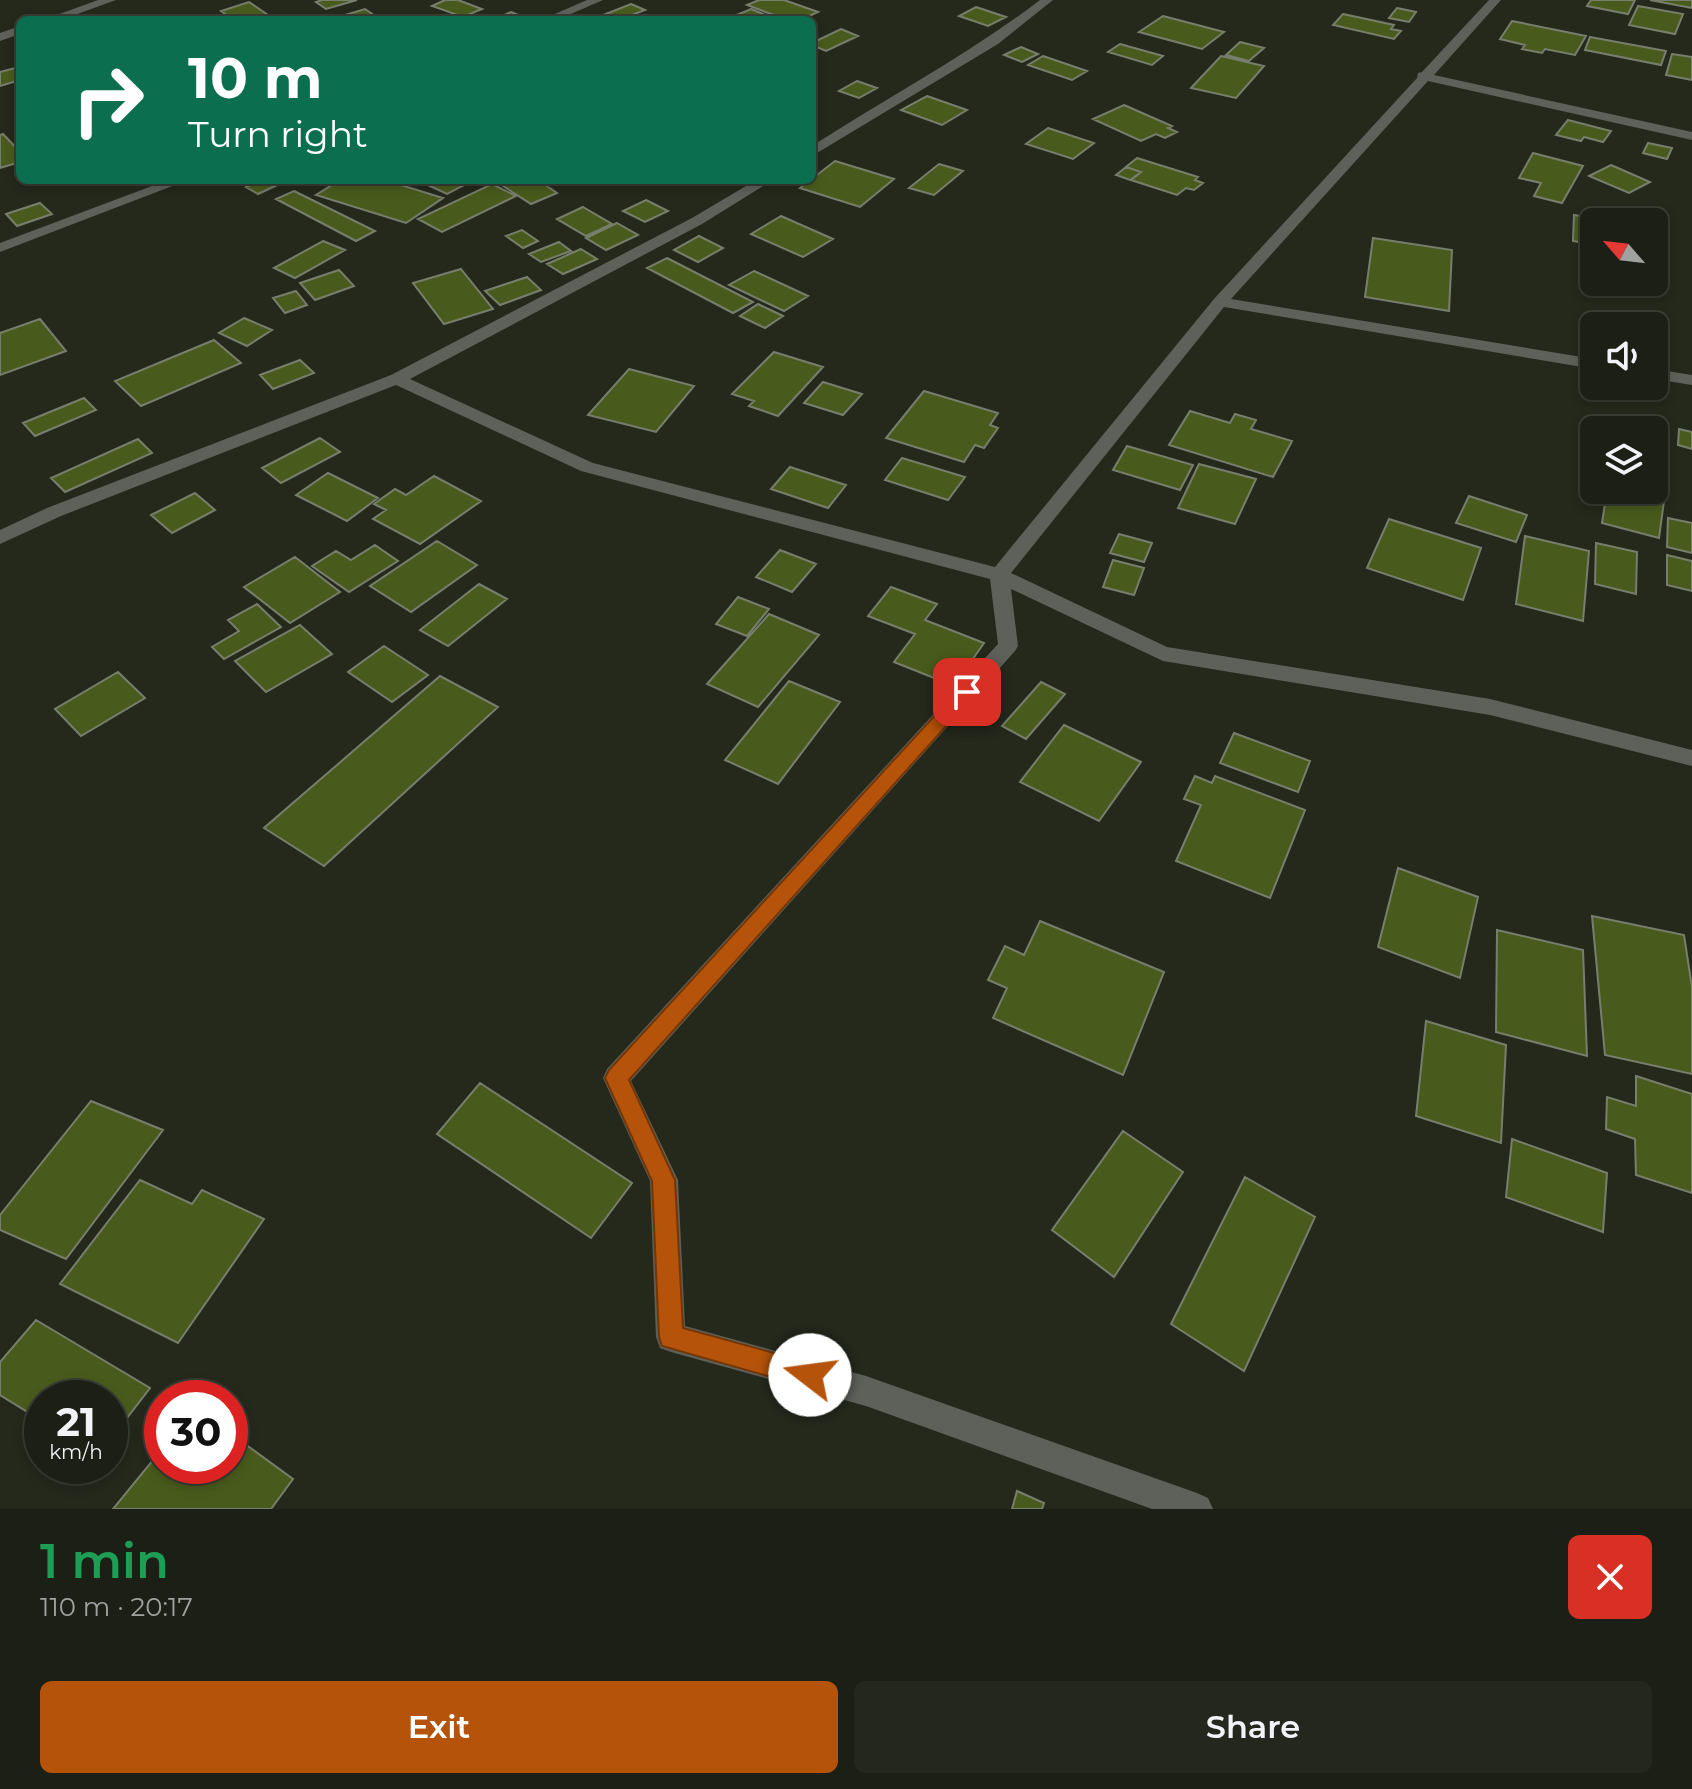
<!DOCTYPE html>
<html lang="en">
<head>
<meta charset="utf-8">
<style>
	:root { --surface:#1b1f15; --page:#24271e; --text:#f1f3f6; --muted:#a0a2a0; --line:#393d34; --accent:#b45309 }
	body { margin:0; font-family:Montserrat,sans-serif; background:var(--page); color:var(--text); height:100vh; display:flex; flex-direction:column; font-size:30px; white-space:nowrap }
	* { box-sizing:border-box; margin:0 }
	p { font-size:26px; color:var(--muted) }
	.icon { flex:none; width:44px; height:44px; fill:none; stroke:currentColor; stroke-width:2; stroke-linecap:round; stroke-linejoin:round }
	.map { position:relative; height:1509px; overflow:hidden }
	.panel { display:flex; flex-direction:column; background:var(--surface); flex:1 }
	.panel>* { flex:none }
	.banner { position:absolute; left:16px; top:16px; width:800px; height:168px; border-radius:12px; box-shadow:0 4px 12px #0003,0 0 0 2px var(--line); background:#0b6e4f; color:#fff; overflow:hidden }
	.needle { width:52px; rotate:298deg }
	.tools { position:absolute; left:1580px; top:208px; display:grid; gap:16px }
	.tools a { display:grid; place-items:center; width:88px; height:88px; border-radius:12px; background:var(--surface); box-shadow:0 4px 12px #0003,0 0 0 2px var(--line); font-size:40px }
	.speed { position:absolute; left:24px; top:1380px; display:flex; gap:16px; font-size:40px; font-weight:700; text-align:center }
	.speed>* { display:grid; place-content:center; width:104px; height:104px; border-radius:50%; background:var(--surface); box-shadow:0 4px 12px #0003,0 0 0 2px var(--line); line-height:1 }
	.speed small { font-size:20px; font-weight:400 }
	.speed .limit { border:12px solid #d22; background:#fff; color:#111 }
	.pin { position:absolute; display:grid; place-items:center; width:68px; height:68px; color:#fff; margin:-34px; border-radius:16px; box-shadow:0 4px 12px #0006 }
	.me { position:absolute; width:88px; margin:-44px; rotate:285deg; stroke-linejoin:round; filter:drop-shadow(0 0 6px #0008) }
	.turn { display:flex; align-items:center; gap:28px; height:168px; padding:0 40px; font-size:36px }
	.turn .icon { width:104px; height:104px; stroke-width:2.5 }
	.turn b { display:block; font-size:56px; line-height:68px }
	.round { display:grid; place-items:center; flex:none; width:84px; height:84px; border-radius:12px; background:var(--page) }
	.headline { display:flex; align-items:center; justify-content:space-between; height:136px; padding:0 40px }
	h1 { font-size:48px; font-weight:600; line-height:60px; color:#1e9e55 }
	.action { display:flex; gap:16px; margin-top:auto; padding:16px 40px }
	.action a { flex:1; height:92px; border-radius:12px; background:var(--accent); color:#fff; font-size:32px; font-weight:600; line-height:92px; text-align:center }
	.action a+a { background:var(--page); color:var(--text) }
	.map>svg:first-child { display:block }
	.building { fill:#495b1c; stroke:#787e6e; stroke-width:2 }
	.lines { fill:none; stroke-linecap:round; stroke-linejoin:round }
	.minor { fill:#5e605a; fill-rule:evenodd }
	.route { fill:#b45309; stroke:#753606; stroke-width:2 }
</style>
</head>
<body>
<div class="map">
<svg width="1692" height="1509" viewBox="0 0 1692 1509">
	<rect width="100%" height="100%" fill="#24291c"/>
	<!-- building -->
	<path class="building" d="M322,0h35l-31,9 -10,-7z
		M445,0h13l24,9 -19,8 -31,-11z
		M759,0h25l34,12 -17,8h-14l-40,-15z
		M1591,0h44l-7,14 -41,-8z
		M1650,0h42v8z
		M249,2l25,17 -40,1 -13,-9z
		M631,4l14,6 -26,10 -26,-1z
		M1638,6l45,8 -8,20 -46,-9z
		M976,7l30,10 -18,9 -29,-10z
		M1397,8l19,4 -7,10 -20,-4z
		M365,9l16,11h-38l-5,-3z
		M751,9l27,11 -51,-1z
		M511,12l19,8 -34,-1z
		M1343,14l51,11 -3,4 10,2 -7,8 -61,-14z
		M1163,16l61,16 -22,17 -63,-17z
		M1512,21l74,15 -11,19 -30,-6 -3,4 -20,-4 3,-4 -25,-6z
		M841,29l17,7 -32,15 -14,-6v-2z
		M1590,37l76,14 -5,14 -76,-15z
		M1240,42l24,6 -15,13 -23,-6z
		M1120,44l43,12 -11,9 -44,-13z
		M1021,47l17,7 -16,8 -18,-7z
		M1672,54l20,3v23l-26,-5z
		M1043,56l44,15 -15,9 -44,-15z
		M1221,56l43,10 -28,32 -45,-10z
		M19,67l1,13 -20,6v-14z
		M857,81l20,7 -18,10 -20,-7z
		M927,96l40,14 -25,15 -41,-15z
		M1124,105l48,21 -4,2 9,4 -12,6 -9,-4 -15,7 -48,-22z
		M1568,120l43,11 -8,11 -19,-5 -3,4 -25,-6z
		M1048,128l46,15 -21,16 -47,-15z
		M3,134l17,18v10l-20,6v-33z
		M1648,143l24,5 -5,11 -24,-6z
		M1533,153l50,13 -21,37 -28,-7 7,-13 -22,-5z
		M1137,158l61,19 -3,3 8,3 -9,7 -8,-2 -9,7 -46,-15 10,-8 -15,-5z
		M835,161l59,18 -34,28 -60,-19z
		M939,164l24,7 -29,24 -25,-7z
		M1611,165l39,17 -21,11 -40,-17z
		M1126,167l15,5 -11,8 -14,-5z
		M261,180h27l-30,14 -12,-7z
		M340,180h45l58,18 -37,25 -90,-28z
		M417,180h57l-27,14z
		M494,180h67l-14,6 10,7 -26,11z
		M492,184l24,12 -74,36 -24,-13z
		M294,191l81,40 -19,10 -80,-42z
		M646,200l22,11 -23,11 -22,-11z
		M40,203l12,11 -35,12 -11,-12z
		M583,207l29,17 -26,12 -29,-17z
		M1574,215l26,4v3h-6v23l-21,-4z
		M781,216l52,23 -30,18 -52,-23z
		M617,223l21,12 -32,15 -20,-12z
		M522,230l16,11 -15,7 -17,-12z
		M699,236l24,12 -25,14 -24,-12z
		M1373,238l79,12 -3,61 -84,-14z
		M323,241l22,9 -50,28 -21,-10z
		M559,242l12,9 -30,11 -12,-8z
		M581,249l16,10 -34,15 -16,-10z
		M667,258l86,44 -20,11 -86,-45z
		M461,269l32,40 -49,15 -31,-41z
		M339,270l15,16 -39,14 -15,-17z
		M754,271l54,25 -24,15 -55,-26z
		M527,277l14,13 -41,15 -15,-14z
		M296,291l11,14 -22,8 -12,-15z
		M758,304l25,12 -18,12 -25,-12z
		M244,318l28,12 -25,16 -28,-13z
		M40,319l26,32 -66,24v-42z
		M214,340l27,23 -100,43 -26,-25z
		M774,352l49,15 -45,49 -29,-10 5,-5 -22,-7z
		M300,360l14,13 -41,16 -13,-14z
		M629,369l65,17 -38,46 -68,-17z
		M823,382l39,12 -19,21 -39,-12z
		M924,391l74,22 -8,12 8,3 -14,20 -9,-3 -11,17 -78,-24z
		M84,398l12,12 -61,26 -12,-13z
		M1190,411l40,12 5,-9 21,6 -5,9 41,12 -19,36 -104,-32z
		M1679,429l13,3v17l-14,-4z
		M320,438l20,14 -59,31 -19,-15z
		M138,439l14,14 -87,39 -14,-14z
		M1127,446l66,19 -13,25 -67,-20z
		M902,458l63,19 -17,23 -63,-20z
		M1199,464l57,15 -21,45 -57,-16z
		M790,467l56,18 -18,23 -57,-19z
		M328,473l50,25 -31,23 -51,-26z
		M434,476l47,25 -61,43 -47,-25 13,-9 -12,-6 21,-15 11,6z
		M1607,490l57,11 -5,37 -57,-15z
		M195,493l20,17 -43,23 -21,-18z
		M1469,496l58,19 -11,27 -60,-19z
		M1668,518l24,5v30l-25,-6z
		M1389,519l92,29 -18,52 -96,-32z
		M1119,534l33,9 -8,19 -34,-9z
		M1525,536l64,15 -6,70 -67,-17z
		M437,541l40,24 -66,47 -41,-26z
		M1596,543l41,9 -1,42 -41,-10z
		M375,545l23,16 -49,31 -37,-26 24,-15 15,9z
		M780,550l36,14 -24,28 -36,-15z
		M1667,555l25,6v30l-25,-6z
		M295,557l45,35 -50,31 -46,-36z
		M1113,560l31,8 -10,27 -31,-8z
		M479,584l28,15 -59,47 -28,-16z
		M891,587l46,17 -12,16 59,23 -30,43 -60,-24 21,-28 -47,-18z
		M738,597l31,12 -22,27 -31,-12z
		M257,604l24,23 -57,32 -12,-12 27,-16 -11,-11z
		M769,614l50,21 -61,72 -51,-23z
		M300,625l32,29 -66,38 -31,-31z
		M384,646l44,29 -36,27 -44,-30z
		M118,672l27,26 -64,38 -26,-27z
		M440,676l58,31 -174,159 -60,-38z
		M789,681l51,21 -62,82 -53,-24z
		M1041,682l24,12 -39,45 -24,-13z
		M1064,725l77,37 -42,59 -79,-39z
		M1234,733l76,28 -12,31 -78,-29z
		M1195,776l17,7 3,-7 90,34 -35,88 -94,-37 25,-56 -17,-6z
		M1398,868l80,29 -18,81 -82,-31z
		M1592,916l92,19 8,52v87l-87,-19z
		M1040,921l124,51 -41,103 -130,-57 14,-30 -19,-8 17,-34 19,9z
		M1497,930l86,20 4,106 -91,-24z
		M1426,1021l80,24 -5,98 -85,-27z
		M1636,1076l56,18v99l-56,-18 -1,-36 -29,-10 1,-32 29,9z
		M480,1083l152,100 -41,55 -154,-104z
		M91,1101l72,29 -97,129 -66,-29v-15z
		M1123,1131l60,41 -69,105 -62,-47z
		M1512,1139l95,34 -4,59 -97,-35z
		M1245,1177l70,40 -71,154 -73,-47z
		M140,1180l52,24 10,-14 62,29 -86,124 -118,-59z
		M36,1320l114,68 -40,52v-42h-68v23l-42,-26v-33z
		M230,1433l63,46 -22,30h-158l49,-60v17h68z
		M1017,1491l27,12 -2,6h-30z"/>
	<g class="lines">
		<!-- minor -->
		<path class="minor" d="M98,0h18l-55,20h-18z
			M587,0h16l-46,20h-16z
			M1040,0h13l-55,44 -186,112v-10c76,-49 156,-91 228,-146z
			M1489,0h12l-67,75 258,57v8l-264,-59 -197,218 363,60v10l-370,-62 -213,266 156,74 323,52 202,51v16l-202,-51 -327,-54 -152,-72 7,57 -3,5 -384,430 47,99 7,146 181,50 331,117 11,5 5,11h-61l-286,-103 -195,-54 -11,-4 -4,-11 -6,-156 -47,-103 4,-9 391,-425 -8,-65 -409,-108 -185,-86 -335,131 -61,28v-14l47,-22 344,-133 301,-157 64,-38h17l-71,44 -292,155 183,84 402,104 219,-268 203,-221 1,-5 4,-1z
			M20,26v8l-20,7v-8z
			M168,180h20l-188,72v-9z
			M1654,369l38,6v10l-38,-6z"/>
	</g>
	<!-- route -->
	<path class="route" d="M967,685l6,2 3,5 -3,4 -344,384 46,100 8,148 127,35 9,3 4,9 -4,9 -9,4 -148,-42 -3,-9 -7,-156 -47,-103 4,-8 352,-383z"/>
</svg>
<div class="tools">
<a><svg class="needle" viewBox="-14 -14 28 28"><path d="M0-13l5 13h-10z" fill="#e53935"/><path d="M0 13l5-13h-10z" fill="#a0a2a0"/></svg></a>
<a><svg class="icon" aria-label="sound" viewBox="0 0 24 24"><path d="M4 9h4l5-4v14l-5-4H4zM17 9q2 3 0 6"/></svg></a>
<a><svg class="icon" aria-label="layers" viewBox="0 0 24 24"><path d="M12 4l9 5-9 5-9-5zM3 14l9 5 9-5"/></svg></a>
</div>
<div class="speed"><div>21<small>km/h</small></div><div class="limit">30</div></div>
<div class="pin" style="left:967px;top:692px;background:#d93025"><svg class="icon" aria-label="arrive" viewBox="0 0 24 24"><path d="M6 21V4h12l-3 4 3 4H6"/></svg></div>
<svg class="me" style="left:810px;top:1375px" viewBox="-20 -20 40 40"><circle r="19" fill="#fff"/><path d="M0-13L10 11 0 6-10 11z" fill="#b45309"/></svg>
<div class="banner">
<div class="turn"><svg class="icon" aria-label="right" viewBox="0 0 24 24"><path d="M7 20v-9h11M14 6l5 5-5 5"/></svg><div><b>10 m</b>Turn right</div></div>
</div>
</div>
<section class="panel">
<div class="headline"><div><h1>1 min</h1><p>110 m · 20:17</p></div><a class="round" style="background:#d93025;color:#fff"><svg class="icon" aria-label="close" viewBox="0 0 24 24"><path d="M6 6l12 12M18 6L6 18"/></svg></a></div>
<div class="action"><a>Exit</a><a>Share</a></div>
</section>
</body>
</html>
